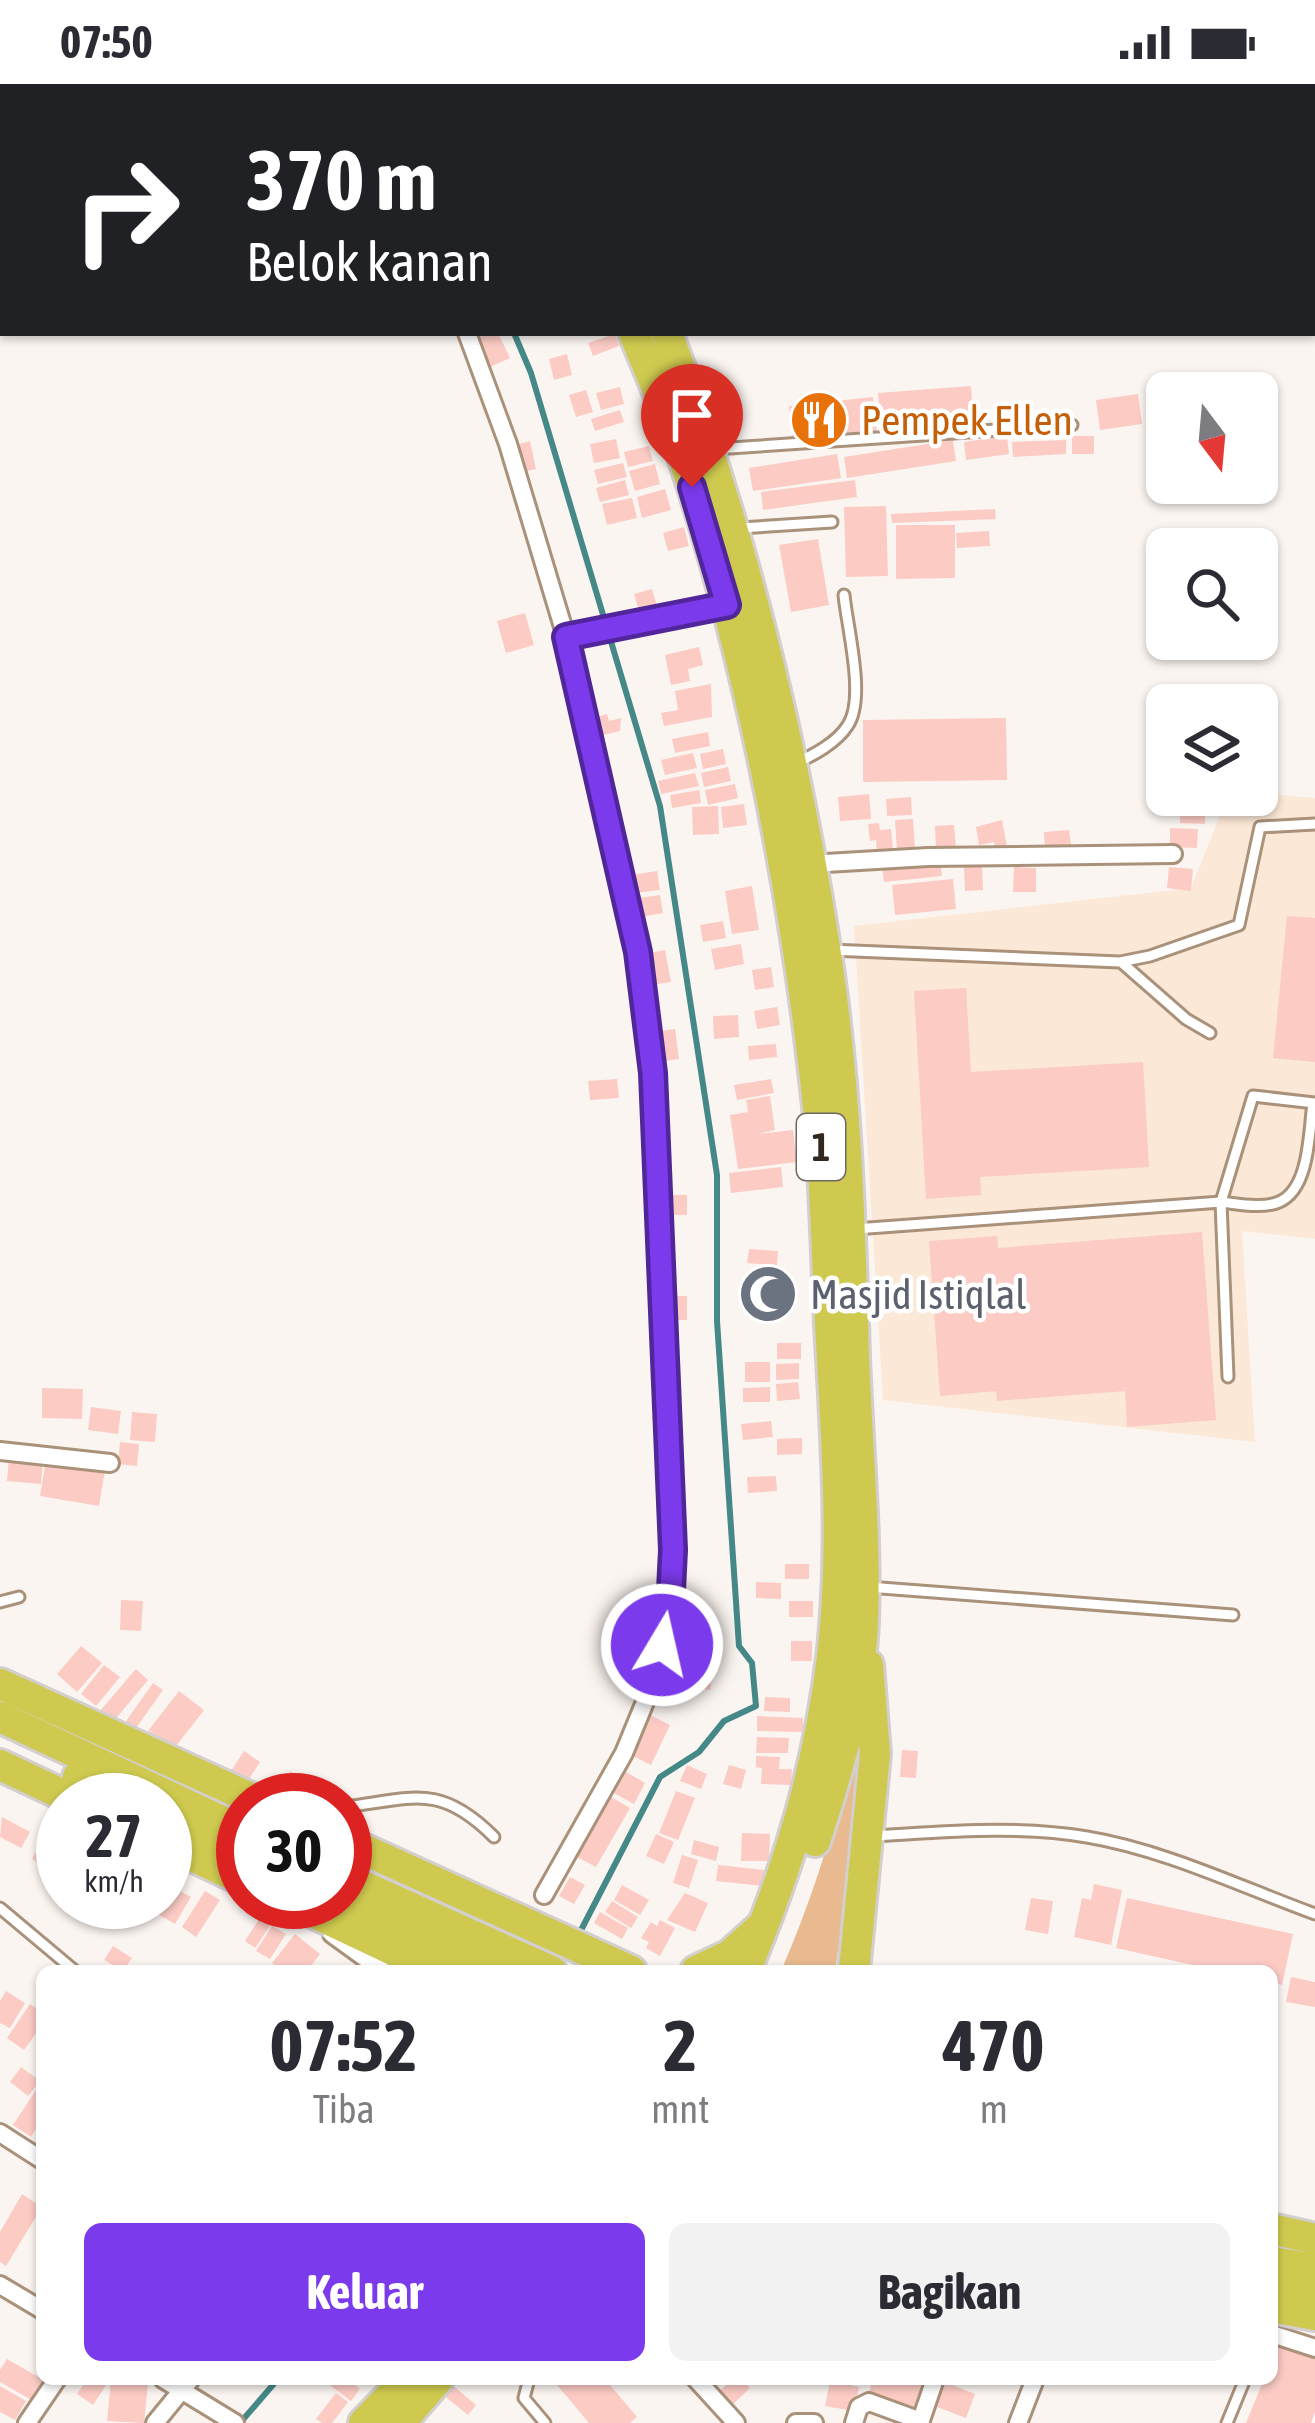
<!DOCTYPE html>
<html lang="id">
<head>
<meta charset="utf-8">
<style>
	:root { --surface:#fff; --page:#f2f2f3; --text:#2b2b33; --muted:#7c7c81; --accent:#7c3aed }
	body { margin:0; font-family:"Asap Condensed",sans-serif; background:var(--page); color:var(--text); height:100vh; display:flex; flex-direction:column; font-size:45px; white-space:nowrap }
	* { box-sizing:border-box; margin:0 }
	p { font-size:39px; color:var(--muted) }
	.icon { flex:none; width:66px; height:66px; fill:none; stroke:currentColor; stroke-width:2; stroke-linecap:round; stroke-linejoin:round }
	.map { position:relative; flex:1; overflow:hidden }
	.drawer { position:absolute; left:36px; top:1881px; width:1242px; height:420px; display:flex; flex-direction:column; background:var(--surface); border-radius:18px; box-shadow:0 3px 9px #0004 }
	.drawer>* { flex:none }
	.hud { position:absolute; left:0px; top:0px; width:1317px; height:252px; box-shadow:0 3px 9px #0004; background:#202124; color:#fff; overflow:hidden }
	.needle { width:78px; rotate:164deg }
	.controls { position:absolute; left:1146px; top:288px; display:grid; gap:24px }
	.controls a { display:grid; place-items:center; width:132px; height:132px; border-radius:18px; background:var(--surface); box-shadow:0 3px 9px #0004; font-size:60px }
	.speed { position:absolute; left:36px; top:1689px; display:flex; gap:24px; font-size:60px; font-weight:700; text-align:center }
	.speed>* { display:grid; place-content:center; width:156px; height:156px; border-radius:50%; background:var(--surface); box-shadow:0 3px 9px #0004; line-height:1 }
	.speed small { font-size:30px; font-weight:400 }
	.speed .limit { border:18px solid #d22; background:#fff; color:#111 }
	.pin { position:absolute; display:grid; place-items:center; width:102px; height:102px; color:#fff; margin:-123px -51px; border-radius:50% 50% 50% 0; rotate:-45deg; box-shadow:0 0 12px #0007 }
	.pin .icon { rotate:45deg }
	.me { position:absolute; width:132px; margin:-66px; rotate:9deg; stroke-linejoin:round; filter:drop-shadow(0 0 9px #0008) }
	.turn { display:flex; align-items:center; gap:42px; height:252px; padding:0 48px; font-size:54px }
	.turn .icon { width:156px; height:156px; stroke-width:2.5 }
	.turn b { display:block; font-size:84px; line-height:102px }
	.eta { display:flex; justify-content:space-evenly; align-items:center; height:204px; text-align:center }
	.eta b { font-size:72px; font-weight:700; line-height:84px }
	.cta { display:flex; gap:24px; margin-top:auto; padding:24px 48px }
	.cta a { flex:1; height:138px; border-radius:18px; background:var(--accent); color:#fff; font-size:48px; font-weight:700; line-height:138px; text-align:center }
	.cta a+a { background:var(--page); color:var(--text) }
	.status { display:flex; justify-content:space-between; align-items:center; height:84px; padding:0 60px; background:var(--surface); direction:ltr }
	.status svg { height:33px; fill:currentColor }
	.map>svg:first-child { display:block }
	.built { fill:#fce8d6 }
	.green { fill:#e9ba8f }
	.lines { fill:none; stroke-linecap:round; stroke-linejoin:round }
	.stream { stroke:#458888; stroke-width:6 }
	.building { fill:#fbcbc4 }
	.lane-casing { stroke:#a9917a; stroke-width:15 }
	.street-casing { stroke:#a9917a; stroke-width:22 }
	.highway-casing { stroke:#d2cfce; stroke-width:36 }
	.lane { stroke:#fff; stroke-width:9 }
	.street { stroke:#fff; stroke-width:16 }
	.highway { stroke:#cfca4f; stroke-width:30 }
	.route-casing { stroke:#51269a; stroke-width:30 }
	.route { stroke:#7c3aed; stroke-width:21 }
	.labels { text-anchor:middle; stroke-width:9; stroke-linejoin:round; paint-order:stroke }
	.shield { fill:#fff; stroke:#6f6862; stroke-width:3 }
	.shield-label { font-size:39px; font-weight:bold; fill:#31271e }
	.food-label { font-size:42px; fill:#c56008; stroke:#fff; text-anchor:start }
	.worship-label { font-size:42px; fill:#5b616d; stroke:#fff; text-anchor:start }
</style>
</head>
<body>
<div class="status"><b>07:50</b><svg viewBox="0 0 49 12"><path d="M0 12V9h3v3zM5 12V6h3v6zM10 12V3h3v9zM15 12V0h3v12zM26 1h20v11H26zM47 4h2v5h-2z"/></svg></div>
<div class="map">
<svg width="1315" height="2339" viewBox="0 0 1315 2339">
	<rect width="100%" height="100%" fill="#fbf5f1"/>
	<!-- built -->
	<path class="built" d="M1257,709l58,5v441l-73,-8 13,211 -372,-42 -29,-474 337,-38 37,-93z"/>
	<!-- green -->
	<path class="green" d="M860,1618v97l-25,172h-54c38,-87 64,-176 79,-269z"/>
	<g class="lines">
		<!-- stream -->
		<path class="stream" d="M409,0l1,3
			M514,249l17,40 129,433 57,369v146l22,325 13,17 4,43 -32,15 -25,31 -39,25 -82,159
			M240,2339l38,-44"/>
	</g>
	<!-- building -->
	<path class="building" d="M472,249h26l12,25 -22,10z
		M615,250l4,12 -26,10 -5,-13z
		M567,270l5,21 -18,5 -5,-21z
		M971,302l2,33 -92,7 -3,-33z
		M620,303l4,17 -23,6 -5,-17z
		M586,306l7,22 -17,5 -7,-22z
		M1138,310l4,30 -42,6 -4,-30z
		M873,313l4,38 -84,7 -4,-36z
		M620,326l4,12 -29,9 -4,-12z
		M1007,352l2,18 -43,6 -2,-18z
		M1072,352h22v18h-22z
		M616,355l4,19 -26,5 -4,-19z
		M953,356l3,21 -109,17 -3,-21z
		M1066,356v14l-53,3 -1,-15z
		M530,357l6,28 -14,3 -6,-27z
		M649,362l4,15 -25,6 -4,-15z
		M837,370l4,24 -88,13 -4,-23z
		M623,379l4,14 -29,7 -4,-14z
		M655,380l5,20 -25,7 -6,-20z
		M625,396l4,15 -29,7 -4,-14z
		M855,396l2,17 -94,13 -2,-18z
		M665,405l6,21 -29,8 -5,-21z
		M632,414l5,20 -30,7 -5,-21z
		M886,422l2,70 -42,1 -2,-70z
		M995,425l1,10 -104,4 -1,-9z
		M896,441h59v53l-59,1z
		M684,443l5,19 -21,5 -5,-18z
		M989,447l1,15 -33,2 -1,-15z
		M818,455l11,66 -38,7 -12,-67z
		M652,505l6,20 -18,5 -6,-20z
		M525,529l9,32 -28,8 -9,-32z
		M699,563l4,18 -15,4 2,12 -19,4 -6,-30z
		M711,600l1,33 -48,9 -3,-13 17,-3 -3,-19z
		M607,630l2,7 12,-3 -1,13 -25,6 -5,-18z
		M1006,634l1,62 -144,2v-62z
		M708,648l2,14 -35,7 -3,-14z
		M723,665l3,15 -23,5 -3,-15z
		M693,669l4,15 -32,7 -4,-15z
		M728,683l3,14 -27,6 -3,-14z
		M695,689l4,13 -38,8 -3,-13z
		M735,700l3,14 -30,7 -3,-15z
		M699,706l2,13 -29,5 -2,-13z
		M869,710l2,25 -31,2 -2,-24z
		M911,713l1,18 -25,1 -1,-17z
		M1180,719l25,1v20l-25,-1z
		M744,720l3,21 -24,3 -2,-21z
		M718,722l1,28 -26,1 -1,-28z
		M913,735l2,31 -18,1 -2,-31z
		M1002,736l5,27 -12,2 -1,-7 -15,3 -3,-18z
		M879,739l1,7 11,-1 2,22 -16,2 -1,-13 -6,1 -2,-17z
		M954,741l2,24 -20,1 -1,-24z
		M1170,744l28,1 -1,19 -27,-1z
		M1069,746l2,15 -26,2 -1,-15z
		M940,776l2,16 -58,6 -2,-16z
		M964,782h18l1,24 -18,1z
		M1014,783l22,1v24h-23z
		M1169,783l24,2 -2,22 -24,-3z
		M657,787l3,19 -26,3 -2,-18z
		M953,795l3,30 -61,6 -3,-30z
		M752,802l7,44 -27,4 -7,-43z
		M660,811l3,18 -27,5 -3,-19z
		M1287,832l28,2v144l-42,-4z
		M723,837l3,17 -23,4 -3,-17z
		M741,860l3,20 -29,6 -4,-21z
		M665,866l6,32 -20,3 -6,-31z
		M771,883l3,20 -19,3 -3,-20z
		M966,904l5,84 172,-10 6,105 -169,10 1,18 -55,4 -12,-208z
		M777,923l3,18 -23,4 -3,-18z
		M738,931l1,22 -25,2 -1,-23z
		M675,945l4,30 -21,3 -4,-30z
		M776,960l1,13 -28,3 -1,-14z
		M617,995l2,19 -29,2 -2,-19z
		M771,995l3,14 -37,7 -3,-15z
		M770,1012l5,34 -17,4 35,-4 4,32 -59,7 -8,-54 18,-3 -2,-12z
		M781,1083l2,20 -52,6 -2,-20z
		M668,1111h19v20h-19z
		M1202,1148l14,188 -89,7 -2,-36 -128,10 -1,-10 -56,5 -11,-155 68,-5 1,12z
		M749,1165l29,2 -1,14 -30,-2z
		M780,1185l11,38 -35,11 -12,-38z
		M671,1212h16v24h-16z
		M777,1259h24v16h-24z
		M745,1278h25v20h-25z
		M799,1279v16l-23,1v-16z
		M798,1298l2,17 -23,2 -1,-17z
		M770,1303v15h-27v-14z
		M42,1304l41,1 -1,30 -40,-1z
		M91,1323l30,4 -3,23 -30,-4z
		M132,1328l25,2 -2,28 -25,-2z
		M771,1337l2,16 -30,3 -2,-16z
		M802,1354v16l-25,1v-16z
		M120,1358l19,2 -2,22 -19,-2z
		M9,1373l34,3 -2,24 -34,-3z
		M46,1376l59,10 -6,36 -59,-10z
		M776,1392l1,15 -29,2 -1,-16z
		M785,1480h24v15h-24z
		M756,1498l25,1v16l-25,-1z
		M121,1516l22,1 -2,30 -21,-1z
		M789,1517h24v16h-24z
		M791,1557h21v20h-21z
		M81,1562l21,17 -25,29 -20,-18z
		M683,1576l31,5 -4,25 -32,-6z
		M104,1581l16,12 -24,29 -15,-12z
		M136,1585l12,11 -35,42 -13,-11z
		M153,1599l10,7 -29,41 -10,-7z
		M179,1607l25,19 -31,40 -25,-19z
		M765,1613l25,1v14l-26,-1z
		M650,1631l20,10 -19,40 -20,-10z
		M757,1632l46,2v14l-46,-1z
		M757,1653l32,1 -1,15h-32z
		M902,1666l16,1 -2,27 -16,-1z
		M244,1667l16,11 -15,23 -16,-11z
		M756,1672l24,1 -1,12h13l-1,16 -30,-1 1,-16 -6,-1z
		M687,1681l20,9 -6,15 -21,-8z
		M729,1681l17,5 -5,19 -18,-5z
		M290,1687l27,16 -8,13h-20l-12,-7z
		M626,1688l19,11 -11,21 -20,-11z
		M676,1707l19,7 -17,42 -19,-7z
		M611,1713l19,11 -34,59 -19,-10z
		M2,1733l28,15 -9,16 -21,-11z
		M742,1749l28,1 -1,27h-28z
		M656,1750l18,8 -10,22 -18,-8z
		M44,1754l14,8 -12,21 -14,-8z
		M694,1756l25,7 -3,14 -25,-7z
		M682,1771l16,5 -9,28 -16,-5z
		M718,1781l47,5 -2,16 -47,-5z
		M570,1793l15,8 -11,19 -15,-8z
		M1094,1800l28,6 -11,55 -37,-8 8,-39 9,2z
		M622,1801l27,15 -9,15 -26,-15z
		M172,1803l19,10 -16,27 -19,-11z
		M205,1807l15,9 -24,37 -14,-10z
		M685,1809l23,10 -13,29 -28,-12z
		M1031,1814l22,3 -5,33 -23,-4z
		M1127,1814l166,36 -11,51 -10,-3v-11h-52l-104,-23z
		M612,1817l26,16 -7,11 -26,-16z
		M600,1828l28,16 -6,11 -28,-16z
		M261,1832l11,7 -17,25 -10,-7z
		M660,1836l15,8 -15,28 -14,-8 3,-6 -8,-4 10,-16 6,4z
		M272,1842l14,8 -16,25 -14,-8z
		M295,1850l25,20 -13,17h-25l-10,-8z
		M113,1862l19,12 -9,13 -19,-11z
		M1291,1893l24,5v25l-29,-5z
		M6,1907l19,12 -15,25 -10,-5v-22z
		M30,1920l12,8v13l-18,25 -17,-12z
		M21,1983l19,14 -12,15 -18,-14z
		M36,2006l6,4v26l-11,17 -18,-12z
		M22,2110l20,13 -36,59 -6,-4v-30z
		M1279,2256l36,14v58l-4,11h-65l18,-44h8v-21z
		M7,2275l40,23 -12,20 -35,-20v-12z
		M87,2295h23l-17,26 -16,-11z
		M330,2295h17l13,10 -9,12 -24,-18z
		M552,2295h53l32,38 -7,6h-41z
		M732,2295h9l9,9 -22,21 -13,-13z
		M873,2295l56,1 -9,30 -52,-14z
		M111,2296l37,4 -4,39 -37,-2z
		M830,2297l29,6 -5,24 -29,-5z
		M942,2297l33,13 -9,24 -34,-13z
		M451,2300l25,21 -8,10 -26,-21z
		M0,2302l26,15 -11,19 -15,-8z
		M336,2309l12,9 -16,21h-10l-6,-4z"/>
	<g class="lines">
		<defs>
			<path id="lane" d="M715,365l357,-24
				M740,444l92,-6
				M795,680c18,-9 42,-21 53,-39 18,-27 -1,-98 -4,-130
				M830,866l290,12 30,-6 89,-31 21,-98 55,-3
				M1121,878l65,57 24,14
				M855,1145l366,-27 32,-106 62,7
				M1228,1293l-7,-175c18,2 41,7 58,0 31,-13 30,-71 34,-99
				M868,1503l365,28
				M0,1518l19,-5
				M345,1723c69,-9 95,-24 149,30
				M874,1752c71,-4 143,-11 213,1 78,13 154,50 228,77
				M0,1824l75,63
				M529,2295l-5,19 21,25
				M1227,2339l18,-44"/>
			<path id="street" d="M321,0l2,3
				M467,249l41,111 58,193 72,315 15,121 20,477 -3,60 -16,70 -30,73 -80,142
				M566,553l161,-32
				M809,780l119,-7 245,-3
				M0,1367l110,12
				M332,1850l51,37
				M0,2049l42,27
				M0,2201l42,25
				M1272,2250l43,14
				M163,2295l72,44
				M696,2295l40,44
				M27,2339l30,-44
				M155,2339l36,-44
				M796,2339h18
				M854,2339l5,-16 10,-5 52,19
				M920,2339l15,-44
				M1018,2339l17,-44"/>
			<path id="highway" d="M528,0l1,3
				M563,0l1,3
				M634,249c17,42 36,84 50,126 64,196 108,416 131,620 10,81 11,163 15,244 6,112 15,224 2,335 -14,112 -43,209 -87,313
				M667,249c75,199 125,405 158,615 21,135 25,272 29,408 3,87 12,176 9,263 -2,74 -25,152 -48,222
				M0,1600l255,116
				M0,1633l243,114
				M0,1681l74,35
				M78,1693l48,23
				M165,1735l78,37
				M345,1757l286,130
				M165,1759l78,37
				M345,1794l206,93
				M291,1818l146,69
				M342,1818l153,69
				M696,1887l34,-16 30,-27
				M854,1887l21,-217 -7,-89
				M1272,2145l43,10
				M1272,2178l43,7
				M1272,2202l43,7
				M1272,2223l43,8
				M364,2339l43,-44
				M400,2339l38,-44"/>
		</defs>
		<!-- lane casing -->
		<use href="#lane" class="lane-casing"/>
		<!-- street casing -->
		<use href="#street" class="street-casing"/>
		<!-- highway casing -->
		<use href="#highway" class="highway-casing"/>
		<!-- lane -->
		<use href="#lane" class="lane"/>
		<!-- street -->
		<use href="#street" class="street"/>
		<!-- highway -->
		<use href="#highway" class="highway"/>
	</g>
	<g class="lines">
		<defs>
			<path id="route" d="M662,1561l8,-35 3,-60 -20,-477 -15,-121 -72,-315 161,-32 -35,-118"/>
		</defs>
		<!-- route casing -->
		<use href="#route" class="route-casing"/>
		<!-- route -->
		<use href="#route" class="route"/>
	</g>
	<!-- icons -->
	<defs>
		<symbol id="restaurant-disc" viewBox="-11 -11 22 22"><circle r="9.5" fill="#e8710a" stroke="#fff"/><path d="M-5-6h1v4h1v-4h1v4h1v-4h1v5L-1.5 .5V6h-2V.5L-5-1ZM5-6V6H3V1.5H1.5Q1.5-4 5-6Z" fill="#fff"/></symbol>
		<symbol id="mosque-disc" viewBox="-11 -11 22 22"><circle r="9.5" fill="#6b7280" stroke="#fff"/><path d="M3.5-4.9A6 6 0 1 0 3.5 4.9A5 5 0 1 1 3.5-4.9Z" fill="#fff"/></symbol>
	</defs>
	<g fill-rule="evenodd">
		<use href="#restaurant-disc" x="786" y="303" width="66" height="66"/>
		<use href="#mosque-disc" x="735" y="1177" width="66" height="66"/>
	</g>
	<g class="labels">
		<!-- shield labels -->
		<rect class="shield" x="797" y="1030" width="48" height="66" rx="9"/>
		<g class="shield-label">
			<text x="821" y="1077">1</text>
		</g>
		<!-- food labels -->
		<g class="food-label">
			<text x="861" y="351">Pempek Ellen</text>
		</g>
		<!-- worship labels -->
		<g class="worship-label">
			<text x="810" y="1225">Masjid Istiqlal</text>
		</g>
	</g>
</svg>
<div class="controls">
<a><svg class="needle" viewBox="-14 -14 28 28"><path d="M0-13l5 13h-10z" fill="#e53935"/><path d="M0 13l5-13h-10z" fill="#7c7c81"/></svg></a>
<a><svg class="icon" aria-label="search" viewBox="0 0 24 24"><circle cx="10" cy="10" r="6"/><path d="M15 15l6 6"/></svg></a>
<a><svg class="icon" aria-label="layers" viewBox="0 0 24 24"><path d="M12 4l9 5-9 5-9-5zM3 14l9 5 9-5"/></svg></a>
</div>
<div class="speed"><div>27<small>km/h</small></div><div class="limit">30</div></div>
<div class="pin" style="left:692px;top:403px;background:#d93025"><svg class="icon" aria-label="arrive" viewBox="0 0 24 24"><path d="M6 21V4h12l-3 4 3 4H6"/></svg></div>
<svg class="me" style="left:662px;top:1561px" viewBox="-20 -20 40 40"><circle r="17" fill="#7c3aed" stroke="#fff" stroke-width="3"/><path d="M0-11L8 9 0 5-8 9z" fill="#fff"/></svg>
<div class="hud">
<div class="turn"><svg class="icon" aria-label="right" viewBox="0 0 24 24"><path d="M7 20v-9h11M14 6l5 5-5 5"/></svg><div><b>370 m</b>Belok kanan</div></div>
</div>
<section class="drawer">
<div class="eta">
<div><b>07:52</b><p>Tiba</p></div>
<div><b>2</b><p>mnt</p></div>
<div><b>470</b><p>m</p></div>
</div>
<div class="cta"><a>Keluar</a><a>Bagikan</a></div>
</section>
</div>
</body>
</html>
